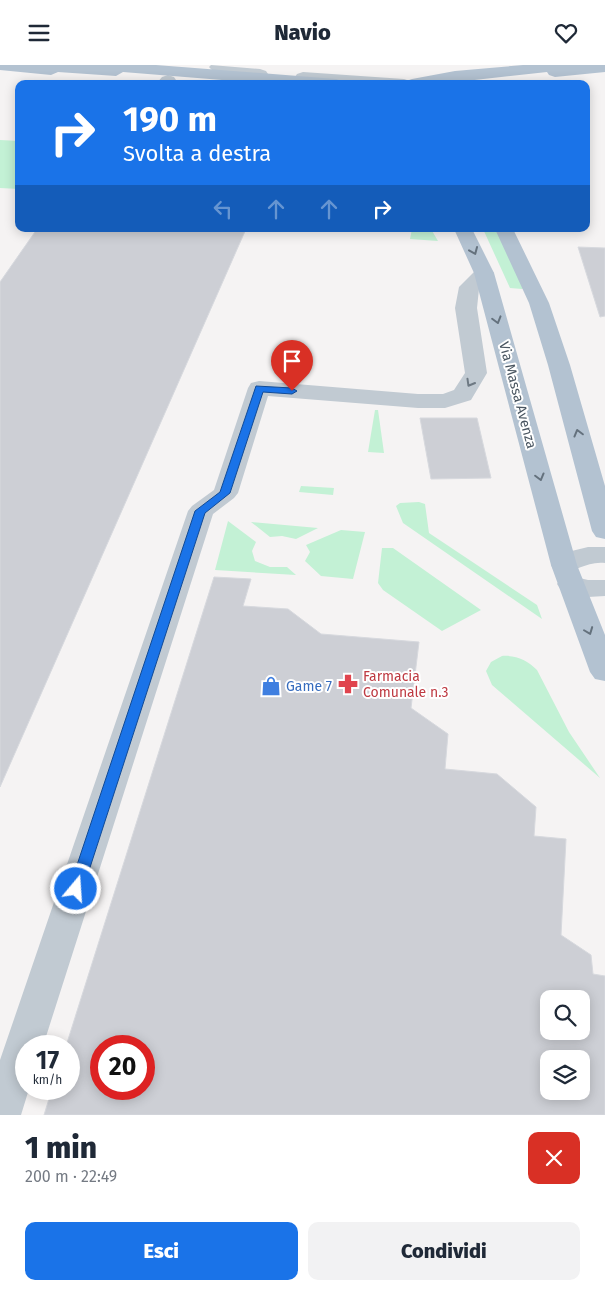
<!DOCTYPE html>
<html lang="it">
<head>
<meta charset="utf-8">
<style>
	:root { --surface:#fff; --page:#f2f2f3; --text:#1f2937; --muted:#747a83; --accent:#1a73e8 }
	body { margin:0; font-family:"Fira Sans",sans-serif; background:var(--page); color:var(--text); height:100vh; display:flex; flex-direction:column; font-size:19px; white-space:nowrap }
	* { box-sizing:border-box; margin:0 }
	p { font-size:16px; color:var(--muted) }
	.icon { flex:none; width:28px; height:28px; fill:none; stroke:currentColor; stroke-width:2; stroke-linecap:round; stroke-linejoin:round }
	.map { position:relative; height:1050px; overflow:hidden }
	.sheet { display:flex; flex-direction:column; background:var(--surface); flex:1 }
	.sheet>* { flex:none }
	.guide { position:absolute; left:15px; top:15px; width:575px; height:152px; border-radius:10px; box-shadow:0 2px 12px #0003; background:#1a73e8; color:#fff; overflow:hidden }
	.fabs { position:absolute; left:540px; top:925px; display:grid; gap:10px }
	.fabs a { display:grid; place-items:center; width:50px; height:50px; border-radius:10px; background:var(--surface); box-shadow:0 2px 12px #0003; font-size:25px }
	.speed { position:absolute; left:15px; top:970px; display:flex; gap:10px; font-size:25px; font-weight:700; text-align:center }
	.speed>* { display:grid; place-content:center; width:65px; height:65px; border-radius:50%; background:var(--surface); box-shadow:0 2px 12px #0003; line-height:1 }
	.speed small { font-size:12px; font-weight:400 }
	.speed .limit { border:8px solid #d22; background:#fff; color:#111 }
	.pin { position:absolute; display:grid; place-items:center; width:42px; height:42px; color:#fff; margin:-51px -21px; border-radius:50% 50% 50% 0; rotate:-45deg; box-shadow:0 0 5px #0007 }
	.pin .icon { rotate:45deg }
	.me { position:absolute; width:55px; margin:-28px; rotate:18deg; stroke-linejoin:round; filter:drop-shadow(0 0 4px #0008) }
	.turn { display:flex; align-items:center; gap:18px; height:105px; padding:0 25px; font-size:22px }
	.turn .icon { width:65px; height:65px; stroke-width:2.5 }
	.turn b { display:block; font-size:35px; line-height:42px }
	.lanes { display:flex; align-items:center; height:48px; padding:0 25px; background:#0003; justify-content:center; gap:25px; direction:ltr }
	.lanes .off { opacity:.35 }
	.round { display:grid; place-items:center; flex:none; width:52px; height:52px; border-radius:10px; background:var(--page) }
	.headline { display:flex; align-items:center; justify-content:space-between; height:85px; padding:0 25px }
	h1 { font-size:30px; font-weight:800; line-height:38px }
	.button { display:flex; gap:10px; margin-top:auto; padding:10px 25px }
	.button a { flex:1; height:58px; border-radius:10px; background:var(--accent); color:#fff; font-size:20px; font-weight:800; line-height:58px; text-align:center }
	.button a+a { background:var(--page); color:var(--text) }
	header { display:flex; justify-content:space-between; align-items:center; height:65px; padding:0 25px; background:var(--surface); font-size:22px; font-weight:800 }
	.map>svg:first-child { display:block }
	.green { fill:#c3f1d5 }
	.building { fill:#cdcfd5; stroke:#d7d9de; fill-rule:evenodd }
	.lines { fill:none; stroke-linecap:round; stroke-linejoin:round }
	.minor { fill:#c1cad2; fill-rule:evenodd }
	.major { fill:#b3c2d1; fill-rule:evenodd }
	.oneway { stroke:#64717d }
	.oneway2 { stroke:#6e7983 }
	.route { fill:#1a73e8; stroke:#114b97 }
	.labels { text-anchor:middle; stroke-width:4; stroke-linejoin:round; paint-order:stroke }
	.street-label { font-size:14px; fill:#4a5661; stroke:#fff }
	.health-label { font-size:14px; fill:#be3a42; stroke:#fff; text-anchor:start }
	.shop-label { font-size:14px; fill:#366cbe; stroke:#fff; text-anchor:start }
</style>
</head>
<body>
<header><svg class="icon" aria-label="menu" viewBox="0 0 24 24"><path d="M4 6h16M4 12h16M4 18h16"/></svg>Navio<svg class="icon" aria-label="heart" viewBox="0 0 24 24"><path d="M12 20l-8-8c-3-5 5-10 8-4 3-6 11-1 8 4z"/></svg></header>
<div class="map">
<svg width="605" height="1050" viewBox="0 0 605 1050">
	<rect width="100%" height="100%" fill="#f5f3f3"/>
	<!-- green -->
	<path class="green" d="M0,75l19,1v48l-19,-1z
		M412,164h19l7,12 -28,-2z
		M483,164h17l26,58 -4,2 -12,-1z
		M375,345h3l6,43 -16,-1z
		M301,421l33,2 -1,7 -34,-3z
		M419,437l6,2 4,29 108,72 5,14 -139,-96 -7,-17 4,-3z
		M228,456l28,21 -4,9 3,10 15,6h17l9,8 -81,-5z
		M251,457l67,6 -22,11 -14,-3 -12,1z
		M341,465l24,2 -12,47 -32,-3 -16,-15 5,-9 -4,-7z
		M382,483h11l88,62 -39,21 -59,-41 -5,-7z
		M502,591c14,-1 25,4 35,14l32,62 31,46 -108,-93 -6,-14 5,-9z"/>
	<!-- building -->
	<path class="building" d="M37,164h209l-246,558v-505z
		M578,182l27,1v68l-5,1z
		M420,353h57l14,60 -60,1z
		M214,512l37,2 -8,27 45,3 33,25 98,8 -8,66 37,26 -3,35 52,5 39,33 -2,29 32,3 -5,96 30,20 2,19 12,2v139h-561l8,-26h17v-43h-3zM549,934h32v32h-32zM101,981h43v43h-43zM549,994h32v32h-32z"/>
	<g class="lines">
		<!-- minor -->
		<path class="minor" d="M211,0l49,4 6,2 2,3 -2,3 -6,2c-15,-2 -41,1 -51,-12z
			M303,7l101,7 6,2 2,3h-80l-35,-4 -2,-3 2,-3z
			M168,10l6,2 2,3 -3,4h-17l6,-7z
			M484,202l7,2 3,4 -15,16 -2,19 10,65 -16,27 -26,8h-27l-150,-12 -30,97 -4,5 -21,16 -170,532h-17v43h3l-8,26h-21v-55l188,-549 4,-5 22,-16 34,-102 3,-5 8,-2 159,13h25l11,-4 11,-17 -10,-65 4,-21 18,-18z
			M588,482h17v16c-23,-2 -30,13 -51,8l-3,-6c8,-12 24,-15 37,-18z
			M571,511l17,4h17v16l-17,1 -27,-7 -4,-6 4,-6z"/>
		<!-- major -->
		<path class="major" d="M0,0h156l180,14 6,2 2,3h-71l-150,-12 -7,4 -58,-4 -7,3 -51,-5z
			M523,0h82v7l-50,5 -6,-2 -2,-3 -108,12h-35l2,-3 6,-2 43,-8z
			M454,164h18l22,44 83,292 28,70v46l-10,-2 -5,-7 -39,-107 -77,-292z
			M495,164h18l36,74 21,62 35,121v53l-9,-2 -4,-6 -44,-166 -19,-62z"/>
	</g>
	<!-- one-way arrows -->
	<defs><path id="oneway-chevron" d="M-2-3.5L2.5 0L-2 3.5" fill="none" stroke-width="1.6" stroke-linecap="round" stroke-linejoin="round" transform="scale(1.25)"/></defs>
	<g class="oneway">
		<use href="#oneway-chevron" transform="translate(474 186) rotate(67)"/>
		<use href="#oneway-chevron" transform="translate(497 255) rotate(74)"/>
		<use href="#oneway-chevron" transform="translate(578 368) rotate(-105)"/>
		<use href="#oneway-chevron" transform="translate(540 412) rotate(75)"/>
		<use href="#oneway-chevron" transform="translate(589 566) rotate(69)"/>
	</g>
	<use class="oneway2" href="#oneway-chevron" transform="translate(470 318) rotate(120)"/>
	<!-- route -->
	<path class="route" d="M256,321l36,2 5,3 -5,3 -29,-2 -33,101 -25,20 -122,376 -2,3 -5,2 -5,-2 -2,-3 126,-378 25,-19z"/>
	<!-- icons -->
	<defs>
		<symbol id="pharmacy-bare" viewBox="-9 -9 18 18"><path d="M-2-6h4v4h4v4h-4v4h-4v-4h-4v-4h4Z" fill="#e0444e" stroke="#fff" stroke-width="2.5" paint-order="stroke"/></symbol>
		<symbol id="shop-bare" viewBox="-9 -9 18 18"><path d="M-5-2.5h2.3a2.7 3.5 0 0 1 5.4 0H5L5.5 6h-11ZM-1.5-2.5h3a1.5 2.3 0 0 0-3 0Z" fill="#3f7fe0" stroke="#fff" stroke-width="2.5" paint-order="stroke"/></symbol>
	</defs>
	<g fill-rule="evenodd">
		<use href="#pharmacy-bare" x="334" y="605" width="28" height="28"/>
		<use href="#shop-bare" x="257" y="607" width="28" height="28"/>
	</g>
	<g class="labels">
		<!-- street labels -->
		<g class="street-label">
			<text transform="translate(518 330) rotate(75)" y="5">Via Massa Avenza</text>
		</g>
		<!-- health labels -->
		<g class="health-label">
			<text x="363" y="616">Farmacia<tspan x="363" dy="16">Comunale n.3</tspan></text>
		</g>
		<!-- shop labels -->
		<g class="shop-label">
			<text x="286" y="626">Game 7</text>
		</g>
	</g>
</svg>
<div class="fabs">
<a><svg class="icon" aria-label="search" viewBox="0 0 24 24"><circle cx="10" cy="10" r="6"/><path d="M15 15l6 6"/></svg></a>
<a><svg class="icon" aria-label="layers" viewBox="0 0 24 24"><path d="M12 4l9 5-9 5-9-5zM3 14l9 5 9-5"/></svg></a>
</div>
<div class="speed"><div>17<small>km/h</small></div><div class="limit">20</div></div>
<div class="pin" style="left:292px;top:326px;background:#d93025"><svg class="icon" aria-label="arrive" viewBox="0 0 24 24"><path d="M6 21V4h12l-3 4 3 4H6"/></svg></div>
<svg class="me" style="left:76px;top:824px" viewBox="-20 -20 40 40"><circle r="17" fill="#1a73e8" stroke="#fff" stroke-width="3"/><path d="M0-11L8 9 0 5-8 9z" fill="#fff"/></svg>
<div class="guide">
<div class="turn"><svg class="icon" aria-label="right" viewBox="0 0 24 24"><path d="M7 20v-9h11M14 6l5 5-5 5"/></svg><div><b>190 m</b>Svolta a destra</div></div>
<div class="lanes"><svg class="icon off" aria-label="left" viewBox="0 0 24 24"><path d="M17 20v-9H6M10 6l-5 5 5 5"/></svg><svg class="icon off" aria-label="ahead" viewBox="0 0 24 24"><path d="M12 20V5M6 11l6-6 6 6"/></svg><svg class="icon off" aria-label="ahead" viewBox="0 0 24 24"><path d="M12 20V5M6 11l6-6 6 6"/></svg><svg class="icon" aria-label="right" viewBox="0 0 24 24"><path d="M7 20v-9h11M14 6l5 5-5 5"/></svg></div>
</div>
</div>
<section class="sheet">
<div class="headline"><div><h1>1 min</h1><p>200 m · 22:49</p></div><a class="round" style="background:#d93025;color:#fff"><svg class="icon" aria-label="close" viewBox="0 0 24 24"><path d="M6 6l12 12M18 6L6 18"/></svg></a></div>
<div class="button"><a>Esci</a><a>Condividi</a></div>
</section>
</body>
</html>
